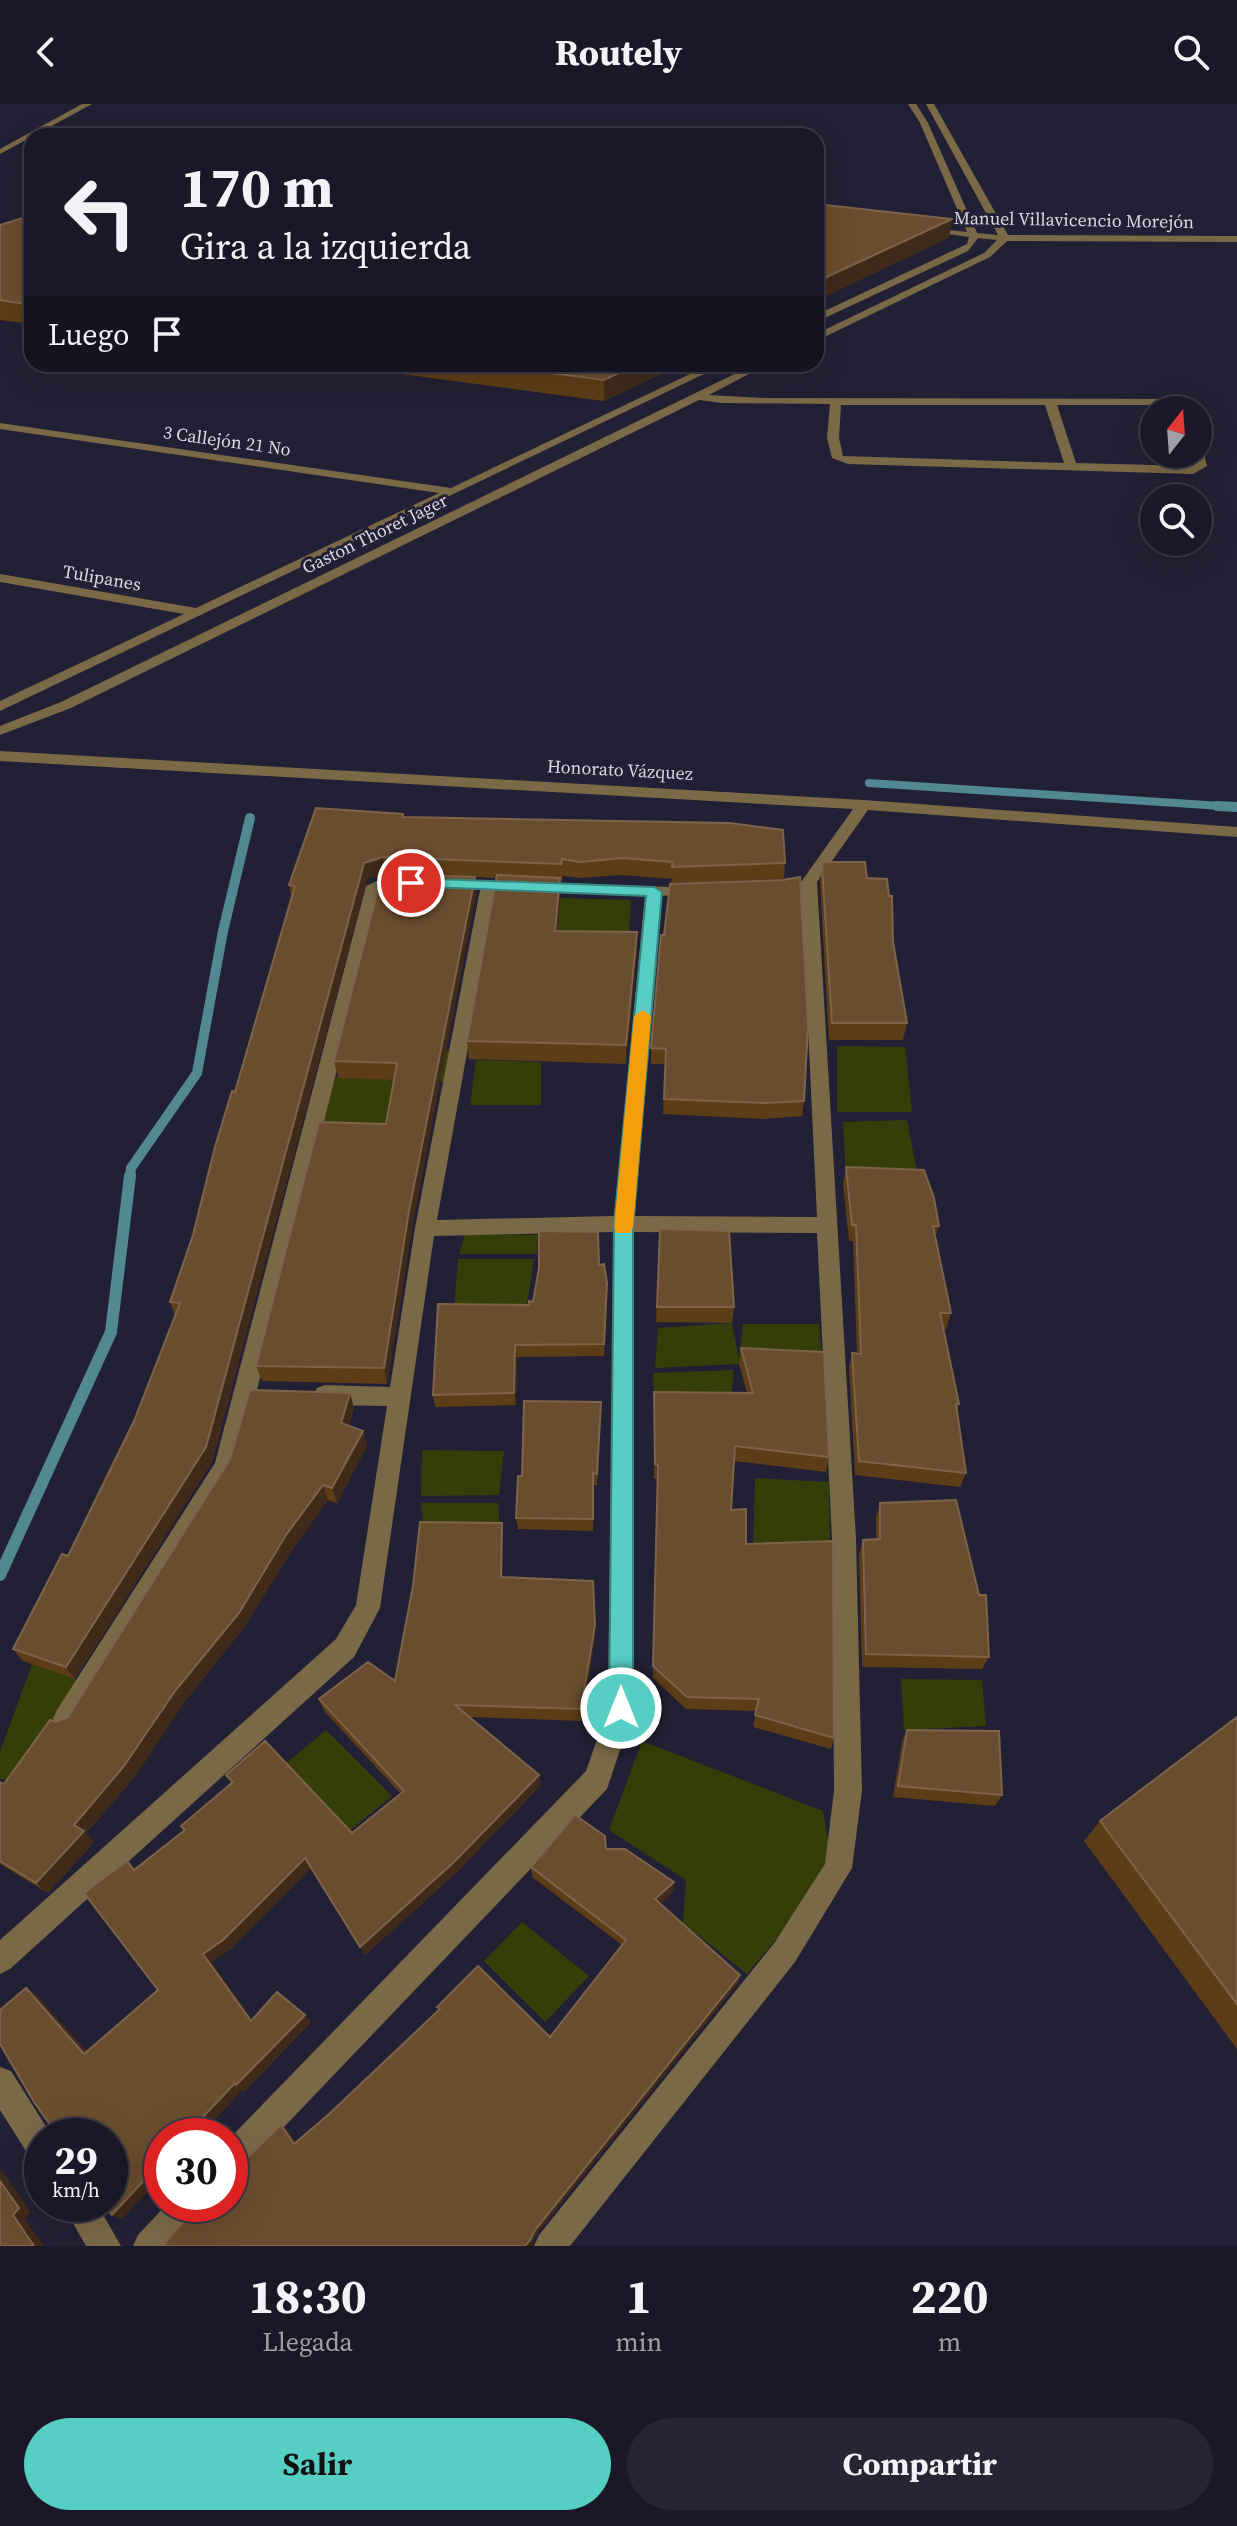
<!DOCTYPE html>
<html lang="es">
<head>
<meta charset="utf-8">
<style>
	:root { --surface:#1a1827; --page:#272533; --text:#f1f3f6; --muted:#9fa0a7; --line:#383744; --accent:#56cec4 }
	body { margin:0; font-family:"Source Serif 4",serif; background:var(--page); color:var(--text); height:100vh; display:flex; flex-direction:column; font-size:30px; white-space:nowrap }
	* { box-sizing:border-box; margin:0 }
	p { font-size:26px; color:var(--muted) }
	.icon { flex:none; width:44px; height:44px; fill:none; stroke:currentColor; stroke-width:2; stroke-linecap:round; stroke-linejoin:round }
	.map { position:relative; height:2142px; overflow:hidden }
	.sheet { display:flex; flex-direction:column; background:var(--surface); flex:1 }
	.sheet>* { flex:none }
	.hud { position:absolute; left:24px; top:24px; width:800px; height:244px; border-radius:24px; box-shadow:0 8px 32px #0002,0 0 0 2px var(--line); background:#1a1827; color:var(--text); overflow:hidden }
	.needle { width:52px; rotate:17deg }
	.buttons { position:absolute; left:1140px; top:292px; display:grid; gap:16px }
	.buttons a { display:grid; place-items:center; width:72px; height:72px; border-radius:50%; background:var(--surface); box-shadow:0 8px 32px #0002,0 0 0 2px var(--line); font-size:40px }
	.speed { position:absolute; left:24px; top:2014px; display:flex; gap:16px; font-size:40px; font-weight:700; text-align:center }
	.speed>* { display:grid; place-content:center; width:104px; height:104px; border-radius:50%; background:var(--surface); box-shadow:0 8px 32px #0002,0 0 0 2px var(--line); line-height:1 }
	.speed small { font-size:20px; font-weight:400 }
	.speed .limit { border:12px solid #d22; background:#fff; color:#111 }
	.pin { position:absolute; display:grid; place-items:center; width:68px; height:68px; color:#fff; margin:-34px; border:4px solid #fff; border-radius:50%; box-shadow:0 2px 8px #0007 }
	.me { position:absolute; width:88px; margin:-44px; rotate:0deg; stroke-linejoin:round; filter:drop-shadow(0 0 6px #0008) }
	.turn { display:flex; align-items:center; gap:28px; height:168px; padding:0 24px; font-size:36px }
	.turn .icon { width:104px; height:104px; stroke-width:2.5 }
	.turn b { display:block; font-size:56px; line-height:68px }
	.then { display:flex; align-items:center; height:76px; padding:0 24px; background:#0003; gap:16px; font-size:30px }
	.eta { display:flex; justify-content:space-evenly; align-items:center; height:136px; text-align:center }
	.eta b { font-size:48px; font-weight:700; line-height:56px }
	.primary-button { display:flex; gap:16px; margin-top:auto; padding:16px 24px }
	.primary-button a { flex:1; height:92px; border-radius:48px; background:var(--accent); color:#111; font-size:32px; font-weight:700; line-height:92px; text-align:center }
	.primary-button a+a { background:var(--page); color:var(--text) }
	header { display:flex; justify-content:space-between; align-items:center; height:104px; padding:0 24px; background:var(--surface); font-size:36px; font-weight:700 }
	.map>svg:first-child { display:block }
	.green { fill:#353e08 }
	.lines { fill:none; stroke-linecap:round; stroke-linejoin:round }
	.stream-far2 { stroke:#528892; stroke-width:8 }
	.stream-far1 { stroke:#528892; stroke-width:10 }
	.stream { stroke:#528892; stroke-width:12 }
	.minor { fill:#7a6947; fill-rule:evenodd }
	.wall { fill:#5d3d17 }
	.shaded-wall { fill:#402a1a }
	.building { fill:#6a4d2e; stroke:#7c634a; stroke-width:2 }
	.route { fill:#56cec4; stroke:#38867f; stroke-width:2 }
	.slow { fill:#f59e0b }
	.labels { text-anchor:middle; stroke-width:6; stroke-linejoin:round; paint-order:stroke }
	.far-street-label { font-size:18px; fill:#d8d8e5; stroke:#222034 }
</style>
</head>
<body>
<header><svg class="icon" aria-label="back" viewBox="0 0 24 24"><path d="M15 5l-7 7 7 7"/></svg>Routely<svg class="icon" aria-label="search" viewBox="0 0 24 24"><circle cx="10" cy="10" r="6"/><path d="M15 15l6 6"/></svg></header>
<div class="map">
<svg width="1237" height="2142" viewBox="0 0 1237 2142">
	<rect width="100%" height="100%" fill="#222034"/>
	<!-- green -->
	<path class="green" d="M560,794l71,2 -3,51 -72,-1z
		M837,942l68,1 7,65h-75z
		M406,944l50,2 -7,32 -50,-2 -10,60 -73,-2 15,-61 68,3z
		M476,956l65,2v43h-71z
		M907,1016l11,57 -72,1 -3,-56z
		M465,1130l73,1 -1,19h-78z
		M458,1155h76l-8,51 -72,-1z
		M732,1219l7,37 4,-36h76l4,43 -84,-3 -84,4 3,-40z
		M734,1266l-3,30 -77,-4 -1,-23z
		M422,1346l82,1 -5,44 -78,1z
		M755,1374l74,4 1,68 -77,-4z
		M421,1399h77l2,27h-76z
		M32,1560l60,21 -74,97 -18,-3v-27z
		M901,1575l81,1 4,46 -82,4z
		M326,1626l66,66 -45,37 -64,-67z
		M642,1637l181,70 8,47 -49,74 -35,42 -64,-51 3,-43 -77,-50z
		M522,1818l67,54 -44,46 -61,-61z"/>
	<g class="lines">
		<!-- stream-far2 -->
		<path class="stream-far2" d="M869,679l368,24"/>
		<!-- stream-far1 -->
		<path class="stream-far1" d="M1217,702l20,1
			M130,1074l1,-10 66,-95 26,-142 27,-113"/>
		<!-- stream -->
		<path class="stream" d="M0,1471l111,-243 19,-156"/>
		<!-- minor -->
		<path class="minor" d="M82,0h10l-92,50v-5z
			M908,0h8l12,19 49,110 21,2 -72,-131h8l74,131 229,1v6l-230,-1 -17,16 -174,84v-7l168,-81 13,-13 -19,-2 -10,13 -152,71v-7l151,-71 2,-7 -51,-7 5,-3 44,5 -47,-109z
			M711,260h14l-725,347v-10l184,-87 -184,-32v-8l196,34 243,-115 -439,-64v-6l451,65z
			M755,260h13l-59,31 54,3 415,1 16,11h-13l-6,-5h-118l19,58 115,3 4,-1 -3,-11h6v-4l6,4 3,12 -14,8 -345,-10 -16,-6 -5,-20 3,-34 -108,-1 -23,-3 -628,308 -71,27v-9l61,-24zM841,301h204l19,58 -221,-7 -4,-18z
			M0,647l864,49 373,27v10l-369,-27 -51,72 39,657 6,252 -10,77 -57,94 -225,284h-36l5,-11 236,-293 50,-78 9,-73 -2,-252 -15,-306 -183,-1v476l-27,81 -366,383 -11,5v-39l356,-367 22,-63 6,-476 -180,4 -54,372 -26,49 -344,312 -10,5v-34l336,-301 20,-34 31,-199 -62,-1 -8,-3 -3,-7 3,-7 8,-3 65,2 25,-159 65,-338 -36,-2 -2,-4 2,-4 228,7 2,4 -2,4 -10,1 -27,320 182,1 -16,-335 52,-73 -853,-48zM496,787l149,5 -31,320 -177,4z
			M385,773l21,1 8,5 -8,5 -24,1 -144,577 -163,262 -9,4 -9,-4 -4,-9 4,-9 158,-247 151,-577z
			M0,1963l11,4 41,65h-10v28l-11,-5 -31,-49z
			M62,2100h35l24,42h-35z
			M167,2100h38l-5,11 -29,31h-38l5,-11z"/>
	</g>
	<!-- wall -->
	<path class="wall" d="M32,111v109l-32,-4v-95z
		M327,260h355l-78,37z
		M403,713l382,46 -1,16 -113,4 1,-4 -51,-4 -40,3 -19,-2v5l-2,-1 1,17 -3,34 79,20 -11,113 -157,-5 -2,-18 29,-163 -21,-1 1,17 -64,334 -25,156 -125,-3 -6,-15 130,-242 8,-44 -56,-2 -4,-17 48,-186 -15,4 -155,583 -137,217 -52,-18 -10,-12 55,-93 66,-135 41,-106 -5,-13 23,-67 98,-339 -2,-11z
		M822,762l45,12 26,64 14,81 -4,17h-74l-9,-157z
		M783,776l21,221 -2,15 -39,3 -100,-5 2,-50h-14v-16l13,-113z
		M846,1063l93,59 -4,12 16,75 -5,16h-2l15,75 -2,6 9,63 -6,14 -105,-12 -6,-107 3,-15h5l-4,-112h-4l-6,-57z
		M660,1125l74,78 -2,16 -76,-1z
		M599,1161l8,31 -3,60 -87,1 -1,48 -81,2 -2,-12 100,-93z
		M741,1244l88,109 -3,15 -92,-11 -3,49 103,228 -3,11 -78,-22 3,-16 -70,-2 -33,-31 4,-199h-3v-87l93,1 -8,-29z
		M354,1304l-5,18 14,5 4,15 -30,57 -9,-3 -36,50 -47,76 -62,78 -49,74 -48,55 8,9 -46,51 -48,-29v-82l4,2 53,-62 11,-5z
		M601,1310l-4,71h-4v46l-75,-2 -2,-11 6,-42z
		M880,1399l109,154 -7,12 -120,-2 -3,-113 4,-14 13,-1v-22z
		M503,1433v40l92,61 -13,83 -112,-4 69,58 1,11 -83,86 -92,83 -54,-87 -80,81 -20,13 41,58 59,2 -67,70 -2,-2 -43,46h-37l-40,83 -96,-231 11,8 50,56 71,-62 -23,-121 50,-38 -4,-5 51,-42 -6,-9 126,58 49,-39 -77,-83 -5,-12 76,-18z
		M1237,1613v332l-153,-208 16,-20z
		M907,1626l95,65 -7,11 -102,-9 9,-55z
		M606,1745l68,33 -1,10 -13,12 78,79 -201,250 -7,13h-365l116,-121 7,6 8,12 32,-28 111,-105 -2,-3 113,30 72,-92 -90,-68 -1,-10z"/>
	<!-- shaded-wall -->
	<path class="shaded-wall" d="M952,115l-3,19 -133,63v-19z
		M638,260h44l-78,37v-21z
		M383,753l2,17 -18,5 -155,583 -137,217 -9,-12 298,-804z
		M475,773l1,17 -64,334 -25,156 -3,-16 25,-157z
		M560,774l1,19 -5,53 -1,-19z
		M637,828v19l-11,113v-19z
		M515,1241l2,12 -1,48 -2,-12z
		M350,1289l4,15 -8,31 -5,-16z
		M601,1298v12l-4,71v-11z
		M363,1327l4,15 -30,57 -5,-15z
		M323,1381l5,15 -36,50 -47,76 -62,78 -49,74 -48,55 8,9 -46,51 -12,-10 38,-58 101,-134z
		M502,1419l1,14v54l-2,-14z
		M595,1521v13l-13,83 -1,-12z
		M539,1671l1,11 -83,86 -92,83 -5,-8z
		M305,1754l6,10 -80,81 -20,13 47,67 -7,-8 -48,-67z
		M674,1778l-1,10 -19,17 1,-10z
		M740,1871l-2,8 -201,250 -5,10 -2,3h-5l10,-16z
		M26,1884l11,8 58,65 -11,-7z
		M305,1911l6,7 -67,70 -2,-2 -43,46h-14l50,-53z
		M281,2021l7,6 13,19 -7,-6z
		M162,2057v15l-40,43 -10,-4z
		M0,2064l31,44 -6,7 19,27h-10l-21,-31 -13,-34z"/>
	<!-- building -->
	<path class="building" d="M816,100l136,15 -136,63z
		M32,111v90l-32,-5v-75z
		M483,260h155l-34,16z
		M316,704l87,6v3l327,6 53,7 2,33 -113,4 1,-5 -51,-4 -42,4 -18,-3 -1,5 -178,-7 -19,6 -158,584 -140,220 -53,-18 49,-95 6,2 66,-135 46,-118 -10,-1 23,-67 22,-88 17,-56 3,1 60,-206 -6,-1z
		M825,758h40l2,16 20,1 2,17h3l1,46 14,81h-75l-10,-157z
		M382,770l93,3 -66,334 -25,157 -128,-2 63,-244 67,2 11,-61 -63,-2z
		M497,771l63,3 -5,53 82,1 -11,113 -159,-4z
		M800,773l8,148 -4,76 -39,2 -101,-4 2,-50 -15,-1 10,-113h3l6,-51 113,-4z
		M846,1063l78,3 10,28 5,28h-6l18,87h-11l19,91h-3l10,69 -107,-12 -7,-108 9,1 -5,-129h-4z
		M660,1125l69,2 5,76h-77z
		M539,1127l59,1 1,33 5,-1 3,19 -3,61 -89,1 -1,48 -81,2 5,-91 91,1v-4l4,1 6,-34z
		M741,1244l83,4 5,105 -94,-11 -4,64 15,-1v35l87,-3 1,197 -79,-23 4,-16 -72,-2 -34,-31 5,-201 -3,-1 -1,-72 99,1z
		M250,1286l100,3 -9,30 22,8 -31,57 -9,-3 -37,50 -47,78 -64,78 -51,75 -50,59 10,6 -48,52 -36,-22v-79l4,2 46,-64 7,2 11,-5 162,-258z
		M524,1297l77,1 -4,72 -4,-1v46l-77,-1 2,-42h4z
		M956,1396l23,95h7l3,62 -123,-3 -3,-114 17,-1v-36z
		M420,1418l82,1 -1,54 92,4 2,44 -14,84 -126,-4 84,70 -85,87 -94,85 -55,-89 -82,82 -20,14 48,67 26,-29 28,23 -69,70 -1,-2 -50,53h-23v25l-50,54 -8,-11h6v-68h-52l-24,-34 -34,-58v-34l26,-22 58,66 74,-64 -74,-97 43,-32 7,9 51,-40 -4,-4 52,-44 -7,-7 39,-34 87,92 52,-42 -85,-92 49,-37 27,19 18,-95z
		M1237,1613v287l-137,-183z
		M907,1626l92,1 3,64 -104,-9z
		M575,1711l30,21 1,13h19l49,33 -19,17 85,76 -205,255 -5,10 -5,6h-360l-1,-2 35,-40h31v-30l51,-49 13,19 34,-29 112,-106 -3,-2 41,-41 72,71 76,-97 -95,-73z
		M0,2077l19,27 -6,7 21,31h-34z"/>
	<!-- route -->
	<path class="route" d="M411,774l243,9 8,5 -29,332v484l-4,9 -8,3 -9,-3 -3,-9 5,-484 32,-328 -240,-10v-6z"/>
	<!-- slow -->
	<path class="slow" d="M643,906l8,6 -18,212 -3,5h-13l-3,-5 20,-212z"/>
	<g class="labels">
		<!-- far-street labels -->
		<g class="far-street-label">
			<text transform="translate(1074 116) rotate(1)" y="6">Manuel Villavicencio Morejón</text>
			<text transform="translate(227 337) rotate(8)" y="6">3 Callejón 21 No</text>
			<text transform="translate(375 430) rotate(-26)" y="6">Gaston Thoret Jager</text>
			<text transform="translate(102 474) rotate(10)" y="6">Tulipanes</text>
			<text transform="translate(620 666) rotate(3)" y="6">Honorato Vázquez</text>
		</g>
	</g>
</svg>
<div class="buttons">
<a><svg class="needle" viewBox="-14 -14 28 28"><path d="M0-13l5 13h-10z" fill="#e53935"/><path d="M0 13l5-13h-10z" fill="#9fa0a7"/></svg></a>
<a><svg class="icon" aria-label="search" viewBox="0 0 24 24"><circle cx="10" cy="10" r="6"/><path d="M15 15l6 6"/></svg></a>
</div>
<div class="speed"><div>29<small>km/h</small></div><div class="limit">30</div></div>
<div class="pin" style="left:411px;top:779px;background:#d93025"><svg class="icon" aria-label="arrive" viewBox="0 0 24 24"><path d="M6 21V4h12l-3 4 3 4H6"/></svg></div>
<svg class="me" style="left:621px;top:1604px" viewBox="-20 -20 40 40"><circle r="17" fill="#56cec4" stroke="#fff" stroke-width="3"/><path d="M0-11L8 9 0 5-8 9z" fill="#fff"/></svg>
<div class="hud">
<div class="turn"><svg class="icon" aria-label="left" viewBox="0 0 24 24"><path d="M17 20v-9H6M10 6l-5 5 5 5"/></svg><div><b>170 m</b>Gira a la izquierda</div></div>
<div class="then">Luego<svg class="icon" aria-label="arrive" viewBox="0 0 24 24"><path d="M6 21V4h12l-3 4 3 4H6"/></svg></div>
</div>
</div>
<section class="sheet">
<div class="eta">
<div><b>18:30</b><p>Llegada</p></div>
<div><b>1</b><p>min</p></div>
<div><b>220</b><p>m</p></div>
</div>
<div class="primary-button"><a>Salir</a><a>Compartir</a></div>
</section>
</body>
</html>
